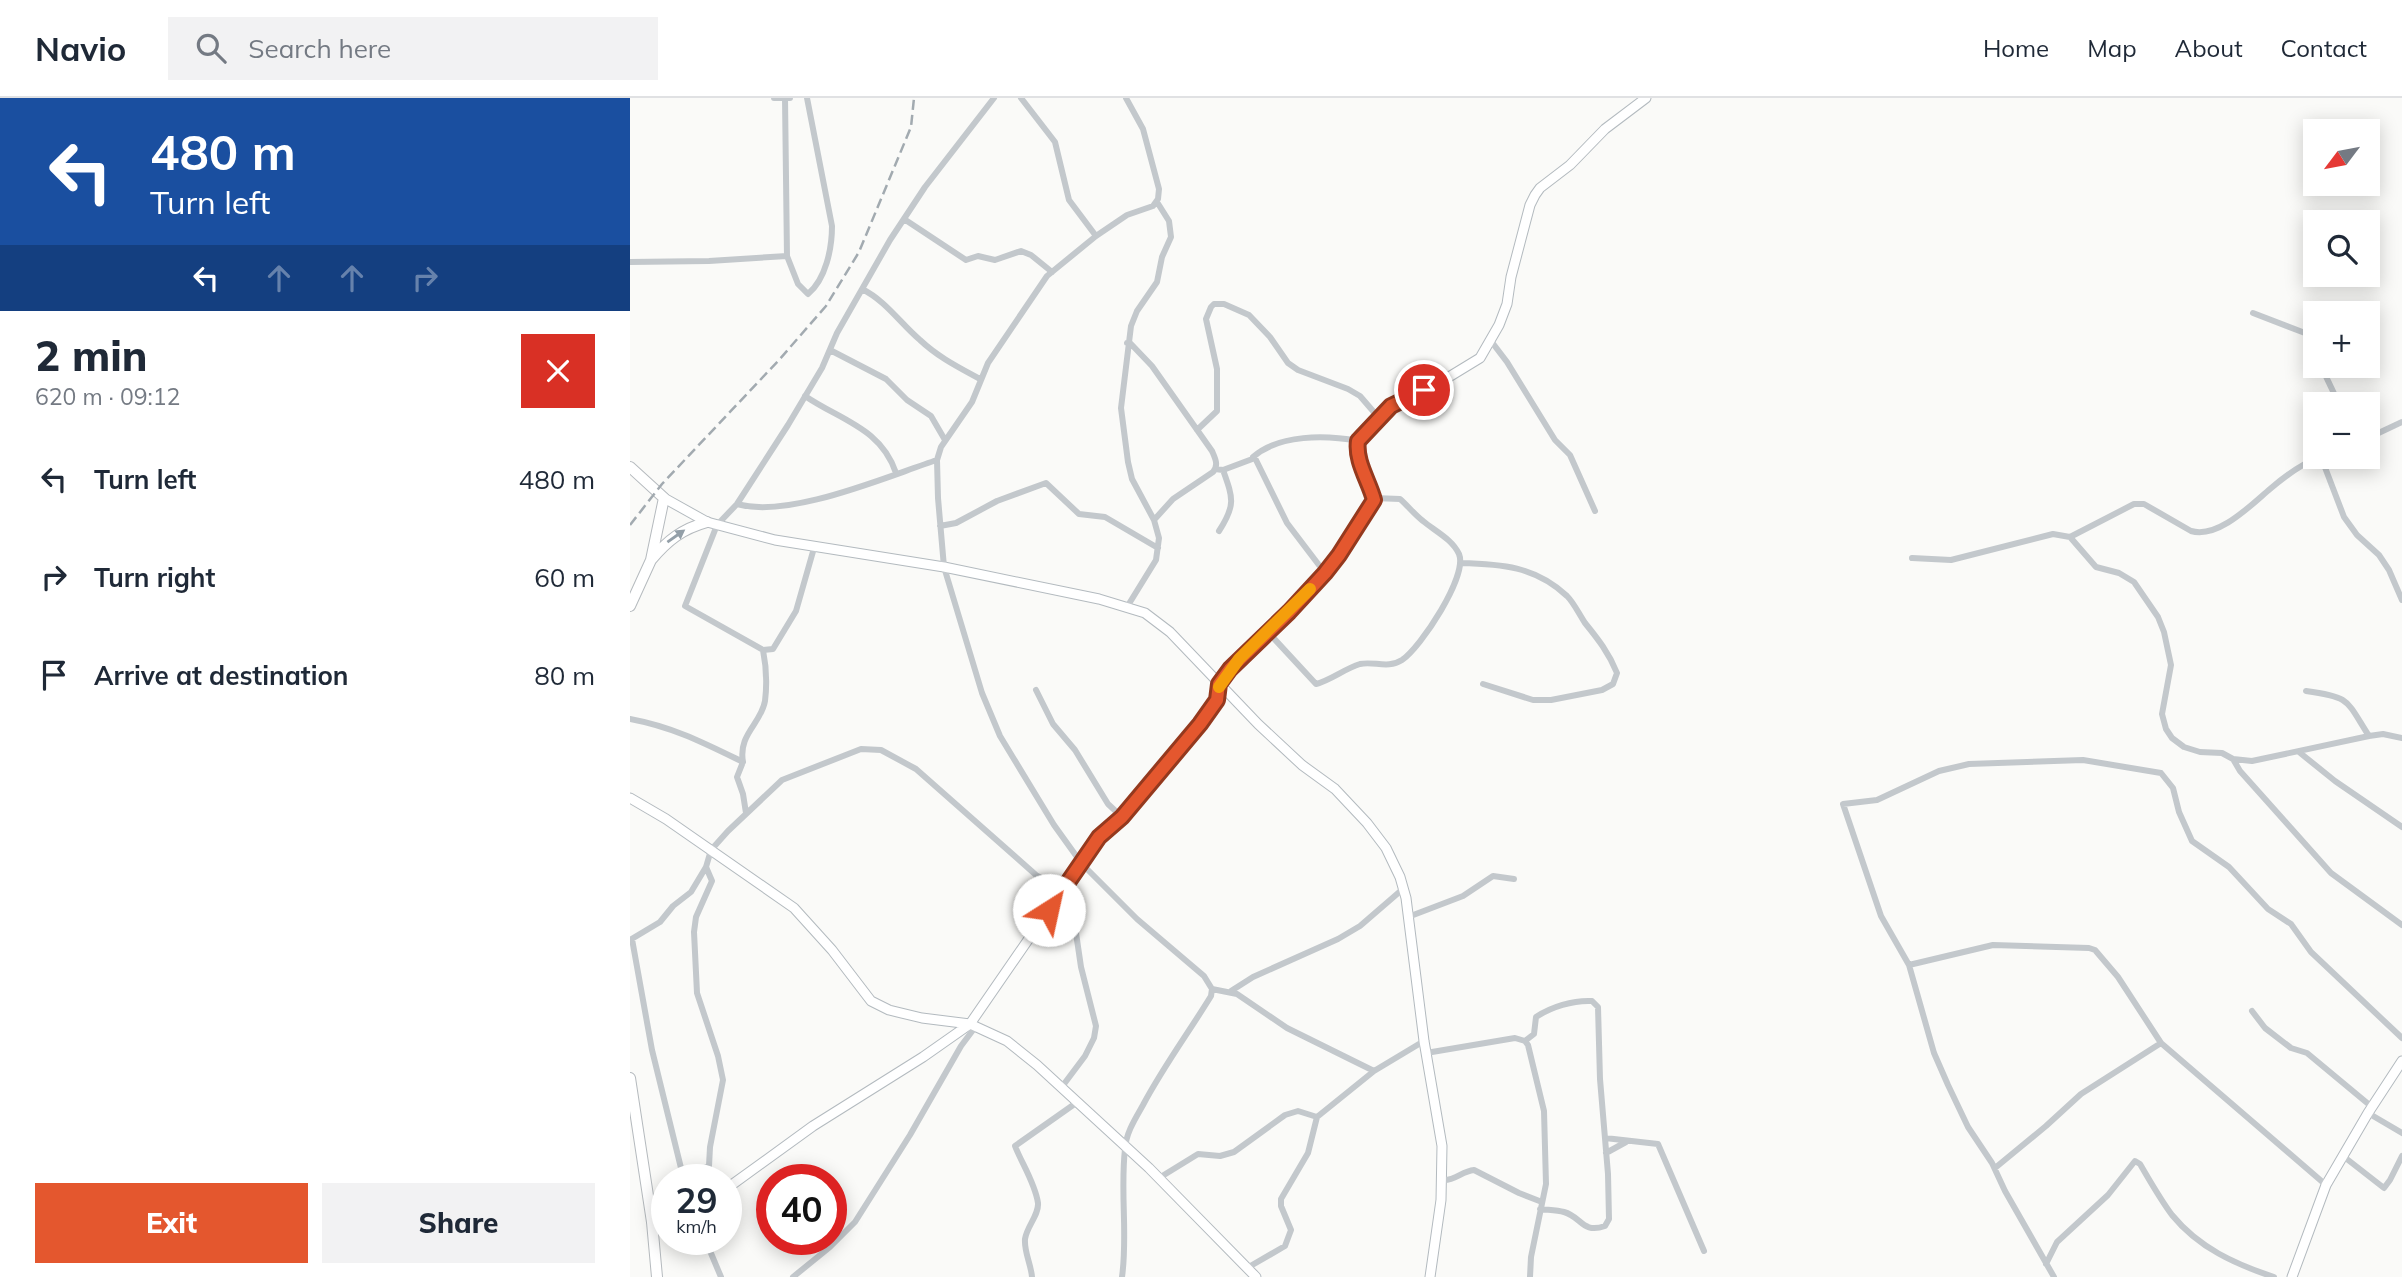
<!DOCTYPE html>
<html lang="en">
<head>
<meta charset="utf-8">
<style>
	:root { --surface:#fff; --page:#f2f2f3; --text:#1f2937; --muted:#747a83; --line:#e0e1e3; --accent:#e4572e }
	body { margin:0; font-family:Mulish,sans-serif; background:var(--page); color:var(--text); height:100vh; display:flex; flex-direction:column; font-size:26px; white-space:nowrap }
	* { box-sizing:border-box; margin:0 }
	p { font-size:23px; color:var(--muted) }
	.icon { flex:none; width:38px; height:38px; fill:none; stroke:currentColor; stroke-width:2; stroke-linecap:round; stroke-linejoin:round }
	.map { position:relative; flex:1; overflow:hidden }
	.details { display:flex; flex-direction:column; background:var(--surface); width:630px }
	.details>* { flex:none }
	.hud { background:#1a4fa0; color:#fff; overflow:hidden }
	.needle { width:46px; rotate:238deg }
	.buttons { position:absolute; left:1673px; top:21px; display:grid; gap:14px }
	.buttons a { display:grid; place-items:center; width:77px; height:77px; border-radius:0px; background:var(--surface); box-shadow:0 4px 18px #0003; font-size:35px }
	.speed { position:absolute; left:21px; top:1066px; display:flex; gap:14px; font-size:35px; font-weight:700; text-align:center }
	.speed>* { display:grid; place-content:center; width:91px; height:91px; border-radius:50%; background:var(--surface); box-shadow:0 4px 18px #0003; line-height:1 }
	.speed small { font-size:18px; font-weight:400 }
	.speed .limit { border:10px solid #d22; background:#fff; color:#111 }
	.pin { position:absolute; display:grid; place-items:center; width:60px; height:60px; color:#fff; margin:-30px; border:4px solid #fff; border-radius:50%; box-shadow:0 2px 7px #0007 }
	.me { position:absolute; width:77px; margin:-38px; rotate:35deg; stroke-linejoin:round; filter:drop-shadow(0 0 5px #0008) }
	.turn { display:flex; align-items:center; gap:24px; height:147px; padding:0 35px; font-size:32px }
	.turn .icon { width:91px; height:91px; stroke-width:2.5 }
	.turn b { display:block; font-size:49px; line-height:60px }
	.lanes { display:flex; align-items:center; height:66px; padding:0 35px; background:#0003; justify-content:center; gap:35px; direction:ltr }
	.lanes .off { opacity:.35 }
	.round { display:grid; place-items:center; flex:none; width:74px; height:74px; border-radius:0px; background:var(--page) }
	.head { display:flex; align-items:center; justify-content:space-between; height:119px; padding:0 35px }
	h1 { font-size:42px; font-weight:800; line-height:52px }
	.cta { display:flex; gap:14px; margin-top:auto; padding:14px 35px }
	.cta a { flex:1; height:80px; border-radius:0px; background:var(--accent); color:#fff; font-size:28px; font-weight:800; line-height:80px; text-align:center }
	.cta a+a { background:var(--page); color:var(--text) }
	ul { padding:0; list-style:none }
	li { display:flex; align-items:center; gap:21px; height:98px; padding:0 35px }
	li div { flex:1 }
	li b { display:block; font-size:26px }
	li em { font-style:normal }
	header { display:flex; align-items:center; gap:42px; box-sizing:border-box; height:98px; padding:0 35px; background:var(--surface); border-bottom:2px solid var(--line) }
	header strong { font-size:33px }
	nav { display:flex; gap:38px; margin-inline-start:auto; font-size:24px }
	.search { width:490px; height:63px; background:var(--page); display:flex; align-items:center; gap:18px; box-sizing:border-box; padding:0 24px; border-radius:0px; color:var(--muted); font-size:26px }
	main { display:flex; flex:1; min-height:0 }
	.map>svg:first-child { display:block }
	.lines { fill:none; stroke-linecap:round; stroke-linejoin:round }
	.secondary-casing { stroke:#b3babf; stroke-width:11 }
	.primary-casing { stroke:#b5babe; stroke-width:12 }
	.street { stroke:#c3c8cc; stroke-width:6 }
	.secondary { stroke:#fff; stroke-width:9 }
	.primary { stroke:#fff; stroke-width:10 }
	.rail { stroke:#a2aab0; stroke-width:2.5; stroke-dasharray:10 5; stroke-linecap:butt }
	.oneway { fill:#939fa8 }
	.route-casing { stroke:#94391e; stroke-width:18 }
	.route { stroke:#e4572e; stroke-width:12 }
	.slow { stroke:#f59e0b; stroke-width:12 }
</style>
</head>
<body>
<header>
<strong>Navio</strong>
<div class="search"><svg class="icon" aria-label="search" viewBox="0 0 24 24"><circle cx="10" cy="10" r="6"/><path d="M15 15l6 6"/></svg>Search here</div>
<nav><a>Home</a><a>Map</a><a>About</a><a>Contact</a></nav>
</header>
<main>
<section class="details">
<div class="hud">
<div class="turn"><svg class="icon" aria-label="left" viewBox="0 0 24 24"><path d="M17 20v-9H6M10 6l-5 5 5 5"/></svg><div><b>480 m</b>Turn left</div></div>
<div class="lanes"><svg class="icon" aria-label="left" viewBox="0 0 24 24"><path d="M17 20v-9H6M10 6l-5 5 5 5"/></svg><svg class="icon off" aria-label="ahead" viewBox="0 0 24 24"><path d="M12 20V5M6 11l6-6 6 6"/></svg><svg class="icon off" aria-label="ahead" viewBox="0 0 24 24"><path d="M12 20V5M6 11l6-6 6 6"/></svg><svg class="icon off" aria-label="right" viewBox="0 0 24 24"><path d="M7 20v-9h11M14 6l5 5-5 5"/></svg></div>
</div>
<div class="head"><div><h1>2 min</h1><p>620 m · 09:12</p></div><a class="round" style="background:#d93025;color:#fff"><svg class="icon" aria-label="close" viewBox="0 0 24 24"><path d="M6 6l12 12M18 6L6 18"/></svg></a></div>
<ul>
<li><svg class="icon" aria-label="left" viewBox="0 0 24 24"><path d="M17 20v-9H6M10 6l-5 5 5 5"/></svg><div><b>Turn left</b></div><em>480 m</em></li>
<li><svg class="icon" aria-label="right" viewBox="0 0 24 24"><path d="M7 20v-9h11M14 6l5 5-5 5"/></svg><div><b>Turn right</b></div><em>60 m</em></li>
<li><svg class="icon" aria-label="arrive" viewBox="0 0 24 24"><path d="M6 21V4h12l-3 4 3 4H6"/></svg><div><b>Arrive at destination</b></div><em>80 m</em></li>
</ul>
<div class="cta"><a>Exit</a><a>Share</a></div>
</section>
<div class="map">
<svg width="1772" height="1179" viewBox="0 0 1772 1179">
	<rect width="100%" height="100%" fill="#fafaf8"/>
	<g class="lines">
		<defs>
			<path id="secondary" d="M34,400l43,24 68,18 169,27 155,32 46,14 25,19 88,92 44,41 33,24 32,34 19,25 14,29 6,21 18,143 18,105 -1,54 -11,77
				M0,700l36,21 128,89 38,42 39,51 18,9 33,8 48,6 37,17 30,24 112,103 107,109
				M96,1091l87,-63 110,-69 47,-33 129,-187 23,-20 78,-93 17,-24 2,-16 11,-15 95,-96 14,-18 35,-55 -9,-22 -8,-30 1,-7 33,-35 48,-23 41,-25 19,-33 8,-21 4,-27 19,-72 5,-10 5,-7 30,-23 35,-36 41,-31
				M22,1124l15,-6
				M1662,1179l34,-92 42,-72 34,-52"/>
			<path id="primary" d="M0,369l34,31 -13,62 -21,46
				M21,462c17,-20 31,-31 56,-38
				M0,980l22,144 5,55"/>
		</defs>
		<!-- secondary casing -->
		<use href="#secondary" class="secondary-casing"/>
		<!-- primary casing -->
		<use href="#primary" class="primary-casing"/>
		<!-- street -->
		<path class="street" d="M144,0h16
			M155,0l2,158 11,28 10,10c18,-15 24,-46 24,-68l-25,-128
			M391,0l34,44 14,58 27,36
			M274,121l62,41 12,-4 17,4 26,-9 10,4 21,17
			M0,164l79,-1 78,-5
			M232,191c24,12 38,34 58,51 18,17 38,27 60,39
			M1623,215l52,20 7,9 3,12
			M861,243l16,21 48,78 15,15 25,56
			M497,245l4,1 21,22 60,85c3,7 7,14 1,21l-40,27 -19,21
			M200,252l56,29 21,21 24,16 14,24
			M1691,268l18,38
			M175,298c35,24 76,32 91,77
			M567,332l20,-19v-42l-11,-50 5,-12 3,-3h10l25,11 21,22 18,26 10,7 50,19 12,7 19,22
			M1738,340l34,-16
			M623,359c26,-23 73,-22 105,-16
			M1691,359l23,60 13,18 22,20 10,15 13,30
			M585,371l8,1 32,-12 32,65 38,50
			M107,406c52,15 148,-27 200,-44
			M310,428l16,-3 41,-22 49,-18 33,31 26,3 53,31
			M589,433c17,-26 14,-33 4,-61
			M1440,439l64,-33h10l47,27c27,8 60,-26 79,-42 15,-13 31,-25 50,-32
			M1282,460l39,2 102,-26 17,3 26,30 23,6 15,9 24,35 6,15 7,33 -9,49 4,15 6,9 12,9 16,5 22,1 11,6 19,2 117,-25 14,-2 19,4
			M830,465c41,1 75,3 107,33 7,7 12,18 18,27 13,16 24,30 32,50l-4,11 -11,6 -51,10h-18l-50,-16
			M497,509l29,-47 3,-22 -5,-18 -22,-41 -4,-17 -7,-54 10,-82 6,-15 20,-29 5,-25 9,-20 -2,-16 -12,-19
			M637,533l49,53c15,-4 28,-15 44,-20 14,-3 28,5 42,-4 19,-13 66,-84 57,-106 -7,-15 -24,-23 -36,-33 -8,-6 -15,-15 -23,-22l-26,-1
			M133,552l-78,-44 32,-81 20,-21 51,-79 34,-57 15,-35 53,-93 35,-53 69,-89
			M406,592l17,34 22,26 33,54 14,13
			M1676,593c45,6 40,9 63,45
			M0,621c43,8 74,24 113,43l-6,15 6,17 3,19
			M1669,654l36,29 67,46
			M1603,661l7,12 91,102 71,52
			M113,664c-5,-28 18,-38 22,-61 2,-16 1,-36 -2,-51l10,-1 23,-38 18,-63
			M428,798l18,37 5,34 15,59 -2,12 -9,18 -24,32
			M778,819l55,-21 30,-20 21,3
			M2,841l20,111 29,118 3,5 13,-2 12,-5 1,-19 13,-67 -5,-24 -21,-63 -3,-61 2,-15 16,-36 -6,-14
			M0,842l30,-18 13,-16 18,-14 15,-25 5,-17 17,-19 54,-51 79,-31 20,1 35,19 120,106 26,16
			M1279,867l84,-20 96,3 6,2 23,27 43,66 165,142
			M582,891l25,5 50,34 87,43
			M601,893l22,-14 85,-38 22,-13 44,-38
			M1622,913l13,17 26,20 16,5 65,54
			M895,943l9,-7 2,-17c15,-10 37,-17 56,-16l6,6 2,72 8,95 1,45 -4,7c-23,8 -23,-9 -41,-14 -7,-2 -16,-2 -24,-3
			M796,955l89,-15 10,3 3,4 16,66 2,73 -15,73 -1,20
			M1738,1015l34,20
			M975,1040l53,6 46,107
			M976,1055l20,-11
			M1713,1058l41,32 6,-8 12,-24
			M1365,1070l51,-42 35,-32 80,-51
			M529,1080l39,-24 22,2 14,-4 51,-37 13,-4 19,6
			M813,1082c12,1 19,-9 31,-10l45,23 23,9
			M75,1141l16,38
			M1416,1166l11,-22 51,-47 27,-34 5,3c10,17 20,35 32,51 27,33 63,49 102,62
			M617,1170l38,-22 6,-16 -10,-24v-7l27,-46 9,-36 57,-46 50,-30
			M163,1179l37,-30 25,-25 55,-87 51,-89 15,-20
			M402,1179c-1,-13 -8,-25 -7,-38 2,-13 14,-24 13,-36 -3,-20 -16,-39 -23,-57l61,-43
			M492,1179c6,-42 -2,-85 3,-128 1,-16 10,-30 18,-44 20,-38 46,-73 68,-109l1,-7 -8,-13 -67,-57 -55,-55 -28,-39 -54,-89 -18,-43 -38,-126 -6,-69 -1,-38 4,-13 31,-45 16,-39 59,-87 49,-40 31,-21 26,-9 5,-7 1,-10 -16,-60 -17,-31
			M1424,1179l-49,-86 -13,-28 -24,-36 -20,-42 -14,-32 -25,-88 -28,-49 -38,-112 34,-4 62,-29 30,-7 114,-4 78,13 12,15 6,24 13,29 37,26 39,42 23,15 20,28 91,86"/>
		<!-- secondary -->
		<use href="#secondary" class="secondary"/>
		<!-- primary -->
		<use href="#primary" class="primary"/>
		<!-- rail -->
		<path class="rail" d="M0,427l32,-41 117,-124 47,-54 33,-54 52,-125 3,-29"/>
	</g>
	<!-- one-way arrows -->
	<defs><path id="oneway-solid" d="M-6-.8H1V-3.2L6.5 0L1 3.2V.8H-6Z" transform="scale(1.75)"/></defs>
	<use class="oneway" href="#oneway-solid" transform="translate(46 438) rotate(-35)"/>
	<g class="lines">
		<defs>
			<path id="route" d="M419,812l50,-73 23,-20 78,-93 17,-24 2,-16 11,-15 59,-57 36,-39 14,-18 35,-55c-5,-19 -19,-39 -16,-59l33,-35 33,-16"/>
		</defs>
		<!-- route casing -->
		<use href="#route" class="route-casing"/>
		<!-- route -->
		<use href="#route" class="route"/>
		<!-- slow -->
		<path class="slow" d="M589,589l20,-28 71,-70"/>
	</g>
</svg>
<div class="buttons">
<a><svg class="needle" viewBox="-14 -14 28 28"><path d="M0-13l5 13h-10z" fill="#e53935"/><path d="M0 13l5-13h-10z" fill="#747a83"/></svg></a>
<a><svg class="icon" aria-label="search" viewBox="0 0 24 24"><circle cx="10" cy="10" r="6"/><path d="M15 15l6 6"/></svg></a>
<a>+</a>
<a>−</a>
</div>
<div class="speed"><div>29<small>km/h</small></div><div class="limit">40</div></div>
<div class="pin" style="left:794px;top:292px;background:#d93025"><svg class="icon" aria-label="arrive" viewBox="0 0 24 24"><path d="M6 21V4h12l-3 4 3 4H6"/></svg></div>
<svg class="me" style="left:419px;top:812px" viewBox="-20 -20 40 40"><circle r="19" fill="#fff"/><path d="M0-13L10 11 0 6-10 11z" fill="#e4572e"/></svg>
</div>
</main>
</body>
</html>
